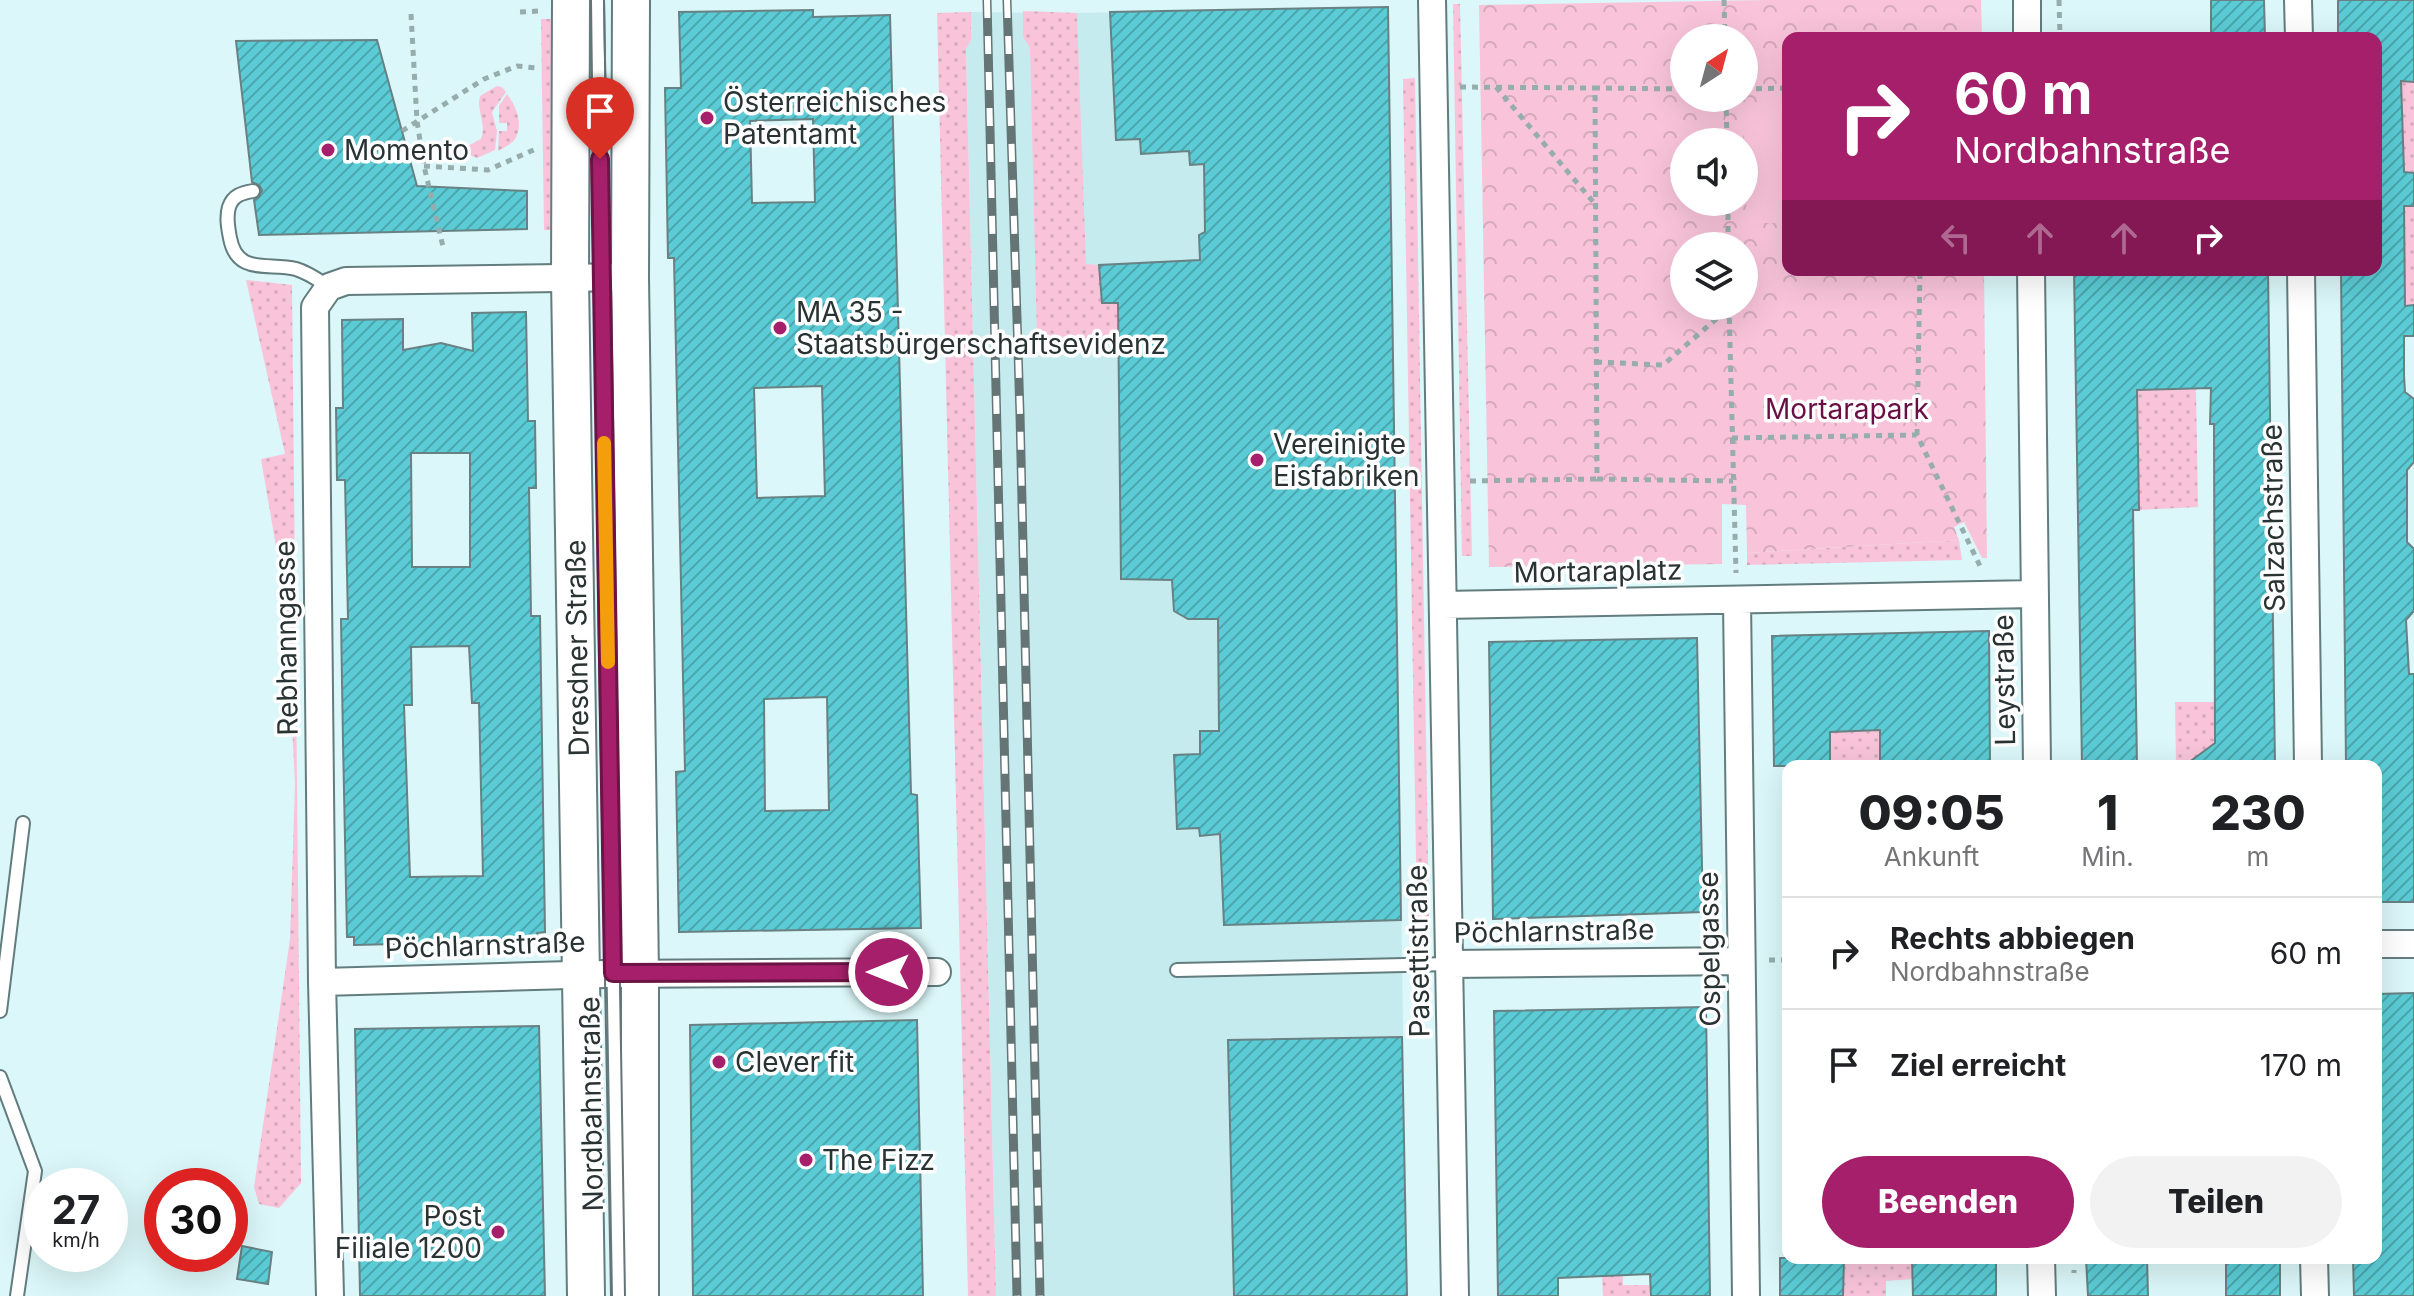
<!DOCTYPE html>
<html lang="de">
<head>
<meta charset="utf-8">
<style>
	:root { --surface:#fff; --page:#f2f2f2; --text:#202124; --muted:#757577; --line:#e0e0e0; --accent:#a51f6a }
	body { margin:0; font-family:Inter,sans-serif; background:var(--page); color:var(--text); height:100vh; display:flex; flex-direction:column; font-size:30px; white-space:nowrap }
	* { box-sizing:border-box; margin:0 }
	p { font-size:26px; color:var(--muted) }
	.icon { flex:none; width:44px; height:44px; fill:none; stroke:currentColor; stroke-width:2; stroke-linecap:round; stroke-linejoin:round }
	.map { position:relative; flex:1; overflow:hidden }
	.panel { position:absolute; left:1782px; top:760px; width:600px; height:504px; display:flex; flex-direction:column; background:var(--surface); border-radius:16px; box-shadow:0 8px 32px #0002 }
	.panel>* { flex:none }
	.hud { position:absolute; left:1782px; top:32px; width:600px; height:244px; border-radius:16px; box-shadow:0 8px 32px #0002; background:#a51f6a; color:#fff; overflow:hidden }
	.needle { width:52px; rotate:36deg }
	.buttons { position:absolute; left:1670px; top:24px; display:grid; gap:16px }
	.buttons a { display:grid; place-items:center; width:88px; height:88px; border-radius:50%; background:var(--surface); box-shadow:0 8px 32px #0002; font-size:40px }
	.speed { position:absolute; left:24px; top:1168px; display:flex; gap:16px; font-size:40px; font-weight:700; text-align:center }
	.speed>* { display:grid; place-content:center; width:104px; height:104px; border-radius:50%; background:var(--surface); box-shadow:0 8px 32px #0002; line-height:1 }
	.speed small { font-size:20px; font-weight:400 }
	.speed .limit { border:12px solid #d22; background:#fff; color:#111 }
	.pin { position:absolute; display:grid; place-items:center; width:68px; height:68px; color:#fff; margin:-82px -34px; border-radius:50% 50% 50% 0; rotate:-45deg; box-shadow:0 0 8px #0007 }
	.pin .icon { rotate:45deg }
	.me { position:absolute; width:88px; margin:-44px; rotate:270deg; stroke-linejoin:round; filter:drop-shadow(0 0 6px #0008) }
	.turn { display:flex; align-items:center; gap:28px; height:168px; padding:0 40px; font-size:36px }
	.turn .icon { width:104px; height:104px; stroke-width:2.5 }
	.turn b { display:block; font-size:56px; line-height:68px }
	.lanes { display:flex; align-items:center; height:76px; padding:0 40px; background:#0003; justify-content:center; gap:40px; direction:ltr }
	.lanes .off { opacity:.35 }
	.eta { display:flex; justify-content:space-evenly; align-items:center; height:136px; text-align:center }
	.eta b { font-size:48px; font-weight:800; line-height:56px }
	.primary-button { display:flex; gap:16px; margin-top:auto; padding:16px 40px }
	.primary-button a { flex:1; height:92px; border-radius:48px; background:var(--accent); color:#fff; font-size:32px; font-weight:800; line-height:92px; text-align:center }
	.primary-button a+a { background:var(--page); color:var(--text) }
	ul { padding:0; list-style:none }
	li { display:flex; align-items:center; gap:24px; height:112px; padding:0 40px; border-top:2px solid var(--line) }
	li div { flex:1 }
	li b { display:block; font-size:30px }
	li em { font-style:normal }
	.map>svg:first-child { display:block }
	.built { fill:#c6ebee }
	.grass { fill:url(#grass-dots) }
	.park { fill:url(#park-crowns); fill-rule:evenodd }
	.pitch { fill:#f9c4da }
	.building { fill:url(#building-hatch); stroke:#688183; stroke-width:2; fill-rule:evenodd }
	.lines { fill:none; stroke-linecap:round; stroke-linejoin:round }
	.service-casing { stroke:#637c7e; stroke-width:16 }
	.minor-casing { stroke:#637c7e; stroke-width:30 }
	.secondary-casing { stroke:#637c7e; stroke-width:40 }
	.path { stroke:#96acad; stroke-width:5; stroke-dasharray:6 6; stroke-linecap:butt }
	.service { stroke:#fff; stroke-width:12 }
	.minor { stroke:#fff; stroke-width:26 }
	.secondary { stroke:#fff; stroke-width:36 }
	.tram { stroke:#657576; stroke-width:2 }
	.rail-casing { stroke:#657576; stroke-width:9 }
	.rail { stroke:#fefefe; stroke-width:6; stroke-dasharray:18; stroke-linecap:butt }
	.route-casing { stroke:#6b1445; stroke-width:20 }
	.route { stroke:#a51f6a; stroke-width:14 }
	.slow { stroke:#f59e0b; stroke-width:14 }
	.poi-dot { fill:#a51f6a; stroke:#fefefe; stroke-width:3 }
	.labels { text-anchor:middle; stroke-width:7; stroke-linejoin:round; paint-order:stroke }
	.poi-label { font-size:28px; fill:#293334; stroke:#fefefe; text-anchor:start }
	.park-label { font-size:28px; fill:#6a0f43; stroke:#fefefe }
	.street-label { font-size:28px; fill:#293334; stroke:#fefefe }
</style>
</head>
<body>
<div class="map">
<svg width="2414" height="1296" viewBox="0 0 2414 1296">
	<defs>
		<pattern id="grass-dots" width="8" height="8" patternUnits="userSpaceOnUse" patternTransform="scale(2)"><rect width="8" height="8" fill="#f9c4da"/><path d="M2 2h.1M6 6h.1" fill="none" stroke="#d5a9bc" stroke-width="1.8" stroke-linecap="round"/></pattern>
		<pattern id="park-crowns" width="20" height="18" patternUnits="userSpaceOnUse" patternTransform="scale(2)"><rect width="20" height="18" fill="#f9c4da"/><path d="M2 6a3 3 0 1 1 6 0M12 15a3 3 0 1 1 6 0" fill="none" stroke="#d5a9bc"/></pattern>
		<pattern id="building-hatch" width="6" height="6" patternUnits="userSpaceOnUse" patternTransform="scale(2)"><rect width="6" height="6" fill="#5bccd5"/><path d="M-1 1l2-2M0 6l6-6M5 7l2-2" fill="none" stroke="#4ba6ae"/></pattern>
	</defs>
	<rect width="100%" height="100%" fill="#dbf7f9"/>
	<!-- built -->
	<path class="built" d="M1388,7l19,1289h-411l-30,-1248 5,-8v-28l106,1z"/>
	<!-- grass -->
	<path class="grass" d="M1453,4h7l12,552h-10z
		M1023,11l54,2 9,251 13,1 3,37 16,1v37l-81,-2 -7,-290 -7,-11z
		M971,12v28l-5,9 30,1247h-28l-31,-1283z
		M541,19h10l4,211h-11z
		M1415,78l14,839 -12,1 -14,-839z
		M2401,81l13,1v91l-11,-2z
		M497,86l5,1 4,5 -14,20 5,19 -2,19 -18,8 -15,-6v-3l19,-10c6,-15 -5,-28 -1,-43z
		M507,94c9,12 17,30 8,45 -3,5 -12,9 -17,12l1,-20h8v-8h-8v-17z
		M2404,206h10v99l-9,1z
		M246,280l46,5 9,898 -22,25 -20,-4 -5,-17 36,-248 5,-155 -9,-179 -25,-146 24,-5z
		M2196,388l2,119 -59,3 -2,-120z
		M1959,540l3,20 -215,5v-12z
		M2175,702h41l-1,41 -8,6v17h-31z
		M1838,713l42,6v47h-50v-34h9z
		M1844,1258h68l1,21 -27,2v15h-43z
		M1623,1275v10h28v11h-48l-1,-20z"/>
	<!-- park -->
	<path class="park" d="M1767,0h214l1,38h-194v232h196l3,288h-5l-18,-36 -10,5 5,13 -212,13 -1,-48 -24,-1v60l-233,3 -10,-562zM1684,38h60v60h-60zM1684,142h60v60h-60zM1684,246h60v60h-60z"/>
	<!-- pitch -->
	<path class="pitch" d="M1743,103h45v120h-41z"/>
	<!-- building -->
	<path class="building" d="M2211,0h53l1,38h-54z
		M2338,0h76v82l-13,-1 3,91 10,1v33h-10l1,100 9,-1v31h-10v39l1,17 9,7v63l-7,8v72l7,7v62l-8,9 3,54h5v228h-38v-136h-30l-5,-496h35v-232h-38z
		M1388,7l13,913 -177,5 -4,-91 -20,2 -1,-8 -22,1 -3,-74 26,-1v-23h19l-1,-112h-30l-14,-8 -2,-31 -51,-1 -3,-276h-16l-3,-38 101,-5 -1,-25 6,-3 -1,-68 -14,1 -1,-14 -48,3 -1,-15 -24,1 -6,-128z
		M813,10v7l77,-2 21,779 6,1 4,133 -242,4 -3,-160 9,-1 -11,-513h-6l-3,-170h16l-2,-76zM813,119l2,83 -63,1 -2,-82zM822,386l3,110 -68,2 -3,-110zM827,697l2,113 -64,1 -1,-112z
		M377,40l40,146 110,5v38l-268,6 -5,-35 5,-3 3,-7 -3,-5 -7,-3 -16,-141z
		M2074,270h194l7,496h-91l31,-23 -1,-319h-4l1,-36 -74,2 2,120h-6l4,256h-55z
		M526,312l2,109h7l1,67h-7l2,128h9l5,316 -8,1 1,8 -184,4v-8h-7l-4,-195 -2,-123h7l-3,-139h-8l-1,-72h7l-1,-88 61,-1v31l38,-7 32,8 -1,-38zM411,453h59v114h-58zM469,646l3,57h7l4,173 -73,1 -6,-172h8l-1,-58z
		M1989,631l1,135h-110v-36l-50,2v34h-56l-2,-130z
		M1697,638l6,274 -210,7 -4,-277z
		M2414,993v303h-60l-1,-38h23v-264z
		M1706,1007l4,289h-59l-1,-22 -92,4v18h-60l-4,-285z
		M917,1020l6,276h-230l-3,-271z
		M539,1026l6,270h-185l-5,-267z
		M1402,1037l5,259h-173l-6,-256z
		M242,1246l30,6 -4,32 -31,-5z
		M1780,1258h64l-1,38h-63z
		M1912,1258h84v38h-83z
		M2086,1258h61l1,38h-60z
		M2226,1258h54v38h-54z"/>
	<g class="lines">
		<defs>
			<path id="service" d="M597,0l22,1296
				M253,191c-11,2 -20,4 -24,16 -3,10 -1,21 1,31 7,38 39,24 66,31 13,4 22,11 33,18
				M1177,970l273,-6
				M0,1011l23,-188
				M0,1077l35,94 -18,125"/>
			<path id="minor" d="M1432,0l23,1296
				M2027,0v38
				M2298,0l1,38
				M2031,270l6,496
				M2301,270l7,496
				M1737,601l9,695
				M1443,605l592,-11
				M2376,944h38
				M1450,964l291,-3
				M322,982l283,-8 332,-2
				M2041,1258l1,38
				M2314,1258l1,38
				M330,1296l-8,-314 -7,-675 14,-20 17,-6 284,-4"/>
			<path id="secondary" d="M571,0l-1,278 16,1018
				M631,0l-1,277 10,696v323"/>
		</defs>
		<!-- service casing -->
		<use href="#service" class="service-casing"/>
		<!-- minor casing -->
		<use href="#minor" class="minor-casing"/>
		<!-- secondary casing -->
		<use href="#secondary" class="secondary-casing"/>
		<!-- path -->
		<path class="path" d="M1724,0l1,38
			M2059,0l1,38
			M520,12l20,-1
			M411,14l6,107 7,45 20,85
			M1460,87l135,1
			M1496,87l99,117
			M1684,89l-89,-1 2,391 136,2
			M1744,89l44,-1
			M1726,98l1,44
			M402,131l82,-52 33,-13 20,2
			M424,166l64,4 50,-22
			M1728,202v44
			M1729,306l7,267
			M1596,362l67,3 66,-57
			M1917,435l3,-165
			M1732,438l185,-3 63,131
			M1470,481l127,-2
			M1769,960h19
			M2074,1258v15"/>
		<!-- service -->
		<use href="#service" class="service"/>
		<!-- minor -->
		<use href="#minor" class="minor"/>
		<!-- secondary -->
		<use href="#secondary" class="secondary"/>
		<!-- tram -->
		<path class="tram" d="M591,0l8,662 12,634
			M604,0l21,1296"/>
		<defs>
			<path id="rail" d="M987,0l30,1296
				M1007,0l13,414 20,882"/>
		</defs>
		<!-- rail casing -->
		<use href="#rail" class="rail-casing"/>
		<!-- rail -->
		<use href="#rail" class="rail"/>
	</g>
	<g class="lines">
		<defs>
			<path id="route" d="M600,159l13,814 276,-1"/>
		</defs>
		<!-- route casing -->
		<use href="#route" class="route-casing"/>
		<!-- route -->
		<use href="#route" class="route"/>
		<!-- slow -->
		<path class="slow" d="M604,443l4,219"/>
	</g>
	<!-- markers -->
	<g class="poi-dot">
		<circle cx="707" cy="118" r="8"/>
		<circle cx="328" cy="150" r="8"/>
		<circle cx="780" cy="328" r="8"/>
		<circle cx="1257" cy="460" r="8"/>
		<circle cx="719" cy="1062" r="8"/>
		<circle cx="806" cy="1160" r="8"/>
		<circle cx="498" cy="1232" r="8"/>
	</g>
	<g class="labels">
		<!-- poi labels -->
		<g class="poi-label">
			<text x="723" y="112">Österreichisches<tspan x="723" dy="32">Patentamt</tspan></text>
			<text x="344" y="160">Momento</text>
			<text x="796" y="322">MA 35 -<tspan x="796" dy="32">Staatsbürgerschaftsevidenz</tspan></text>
			<text x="1273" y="454">Vereinigte<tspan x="1273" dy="32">Eisfabriken</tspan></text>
			<text x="735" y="1072">Clever fit</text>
			<text x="822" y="1170">The Fizz</text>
			<text x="482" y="1226" text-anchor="end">Post<tspan x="482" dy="32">Filiale 1200</tspan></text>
		</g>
		<!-- park labels -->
		<g class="park-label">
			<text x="1847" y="419">Mortarapark</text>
		</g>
		<!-- street labels -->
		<g class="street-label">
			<text transform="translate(2273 518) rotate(-91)" y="10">Salzachstraße</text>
			<text transform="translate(1598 571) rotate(-1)" y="10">Mortaraplatz</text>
			<text transform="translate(286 638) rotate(-91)" y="10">Rebhanngasse</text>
			<text transform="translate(577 648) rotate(-91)" y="10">Dresdner Straße</text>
			<text transform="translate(2004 680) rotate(-91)" y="10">Leystraße</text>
			<text transform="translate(1554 931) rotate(-1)" y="10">Pöchlarnstraße</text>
			<text transform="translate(485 945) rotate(-2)" y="10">Pöchlarnstraße</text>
			<text transform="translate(1709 949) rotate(-91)" y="10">Ospelgasse</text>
			<text transform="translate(1418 951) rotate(-91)" y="10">Pasettistraße</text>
			<text transform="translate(591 1104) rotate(-91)" y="10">Nordbahnstraße</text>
		</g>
	</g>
</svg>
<div class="buttons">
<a><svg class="needle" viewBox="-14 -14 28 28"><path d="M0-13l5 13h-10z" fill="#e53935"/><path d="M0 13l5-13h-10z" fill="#757577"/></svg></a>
<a><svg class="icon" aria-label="sound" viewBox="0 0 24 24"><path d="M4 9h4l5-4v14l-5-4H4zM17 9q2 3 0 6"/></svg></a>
<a><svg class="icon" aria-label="layers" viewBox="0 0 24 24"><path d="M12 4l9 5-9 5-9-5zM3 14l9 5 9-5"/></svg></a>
</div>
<div class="speed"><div>27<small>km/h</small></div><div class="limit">30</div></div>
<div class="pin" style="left:600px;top:159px;background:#d93025"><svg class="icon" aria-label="arrive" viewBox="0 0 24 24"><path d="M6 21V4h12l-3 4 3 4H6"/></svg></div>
<svg class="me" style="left:889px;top:972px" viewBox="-20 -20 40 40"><circle r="17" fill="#a51f6a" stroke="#fff" stroke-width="3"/><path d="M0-11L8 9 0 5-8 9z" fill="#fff"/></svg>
<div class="hud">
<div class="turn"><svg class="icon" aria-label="right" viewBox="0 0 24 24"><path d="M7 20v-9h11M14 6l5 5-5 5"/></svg><div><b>60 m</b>Nordbahnstraße</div></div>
<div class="lanes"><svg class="icon off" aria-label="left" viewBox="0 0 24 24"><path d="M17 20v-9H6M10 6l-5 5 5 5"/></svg><svg class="icon off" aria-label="ahead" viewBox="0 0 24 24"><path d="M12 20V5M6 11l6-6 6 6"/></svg><svg class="icon off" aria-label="ahead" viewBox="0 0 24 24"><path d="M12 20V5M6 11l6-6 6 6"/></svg><svg class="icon" aria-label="right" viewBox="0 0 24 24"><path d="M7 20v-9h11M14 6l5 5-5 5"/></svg></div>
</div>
<section class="panel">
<div class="eta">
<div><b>09:05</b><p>Ankunft</p></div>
<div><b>1</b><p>Min.</p></div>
<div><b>230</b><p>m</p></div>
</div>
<ul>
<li><svg class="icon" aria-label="right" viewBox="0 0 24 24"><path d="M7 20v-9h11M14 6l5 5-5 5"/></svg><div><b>Rechts abbiegen</b><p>Nordbahnstraße</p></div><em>60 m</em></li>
<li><svg class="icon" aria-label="arrive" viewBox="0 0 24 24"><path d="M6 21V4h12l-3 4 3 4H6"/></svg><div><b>Ziel erreicht</b></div><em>170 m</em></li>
</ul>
<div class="primary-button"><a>Beenden</a><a>Teilen</a></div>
</section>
</div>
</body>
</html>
